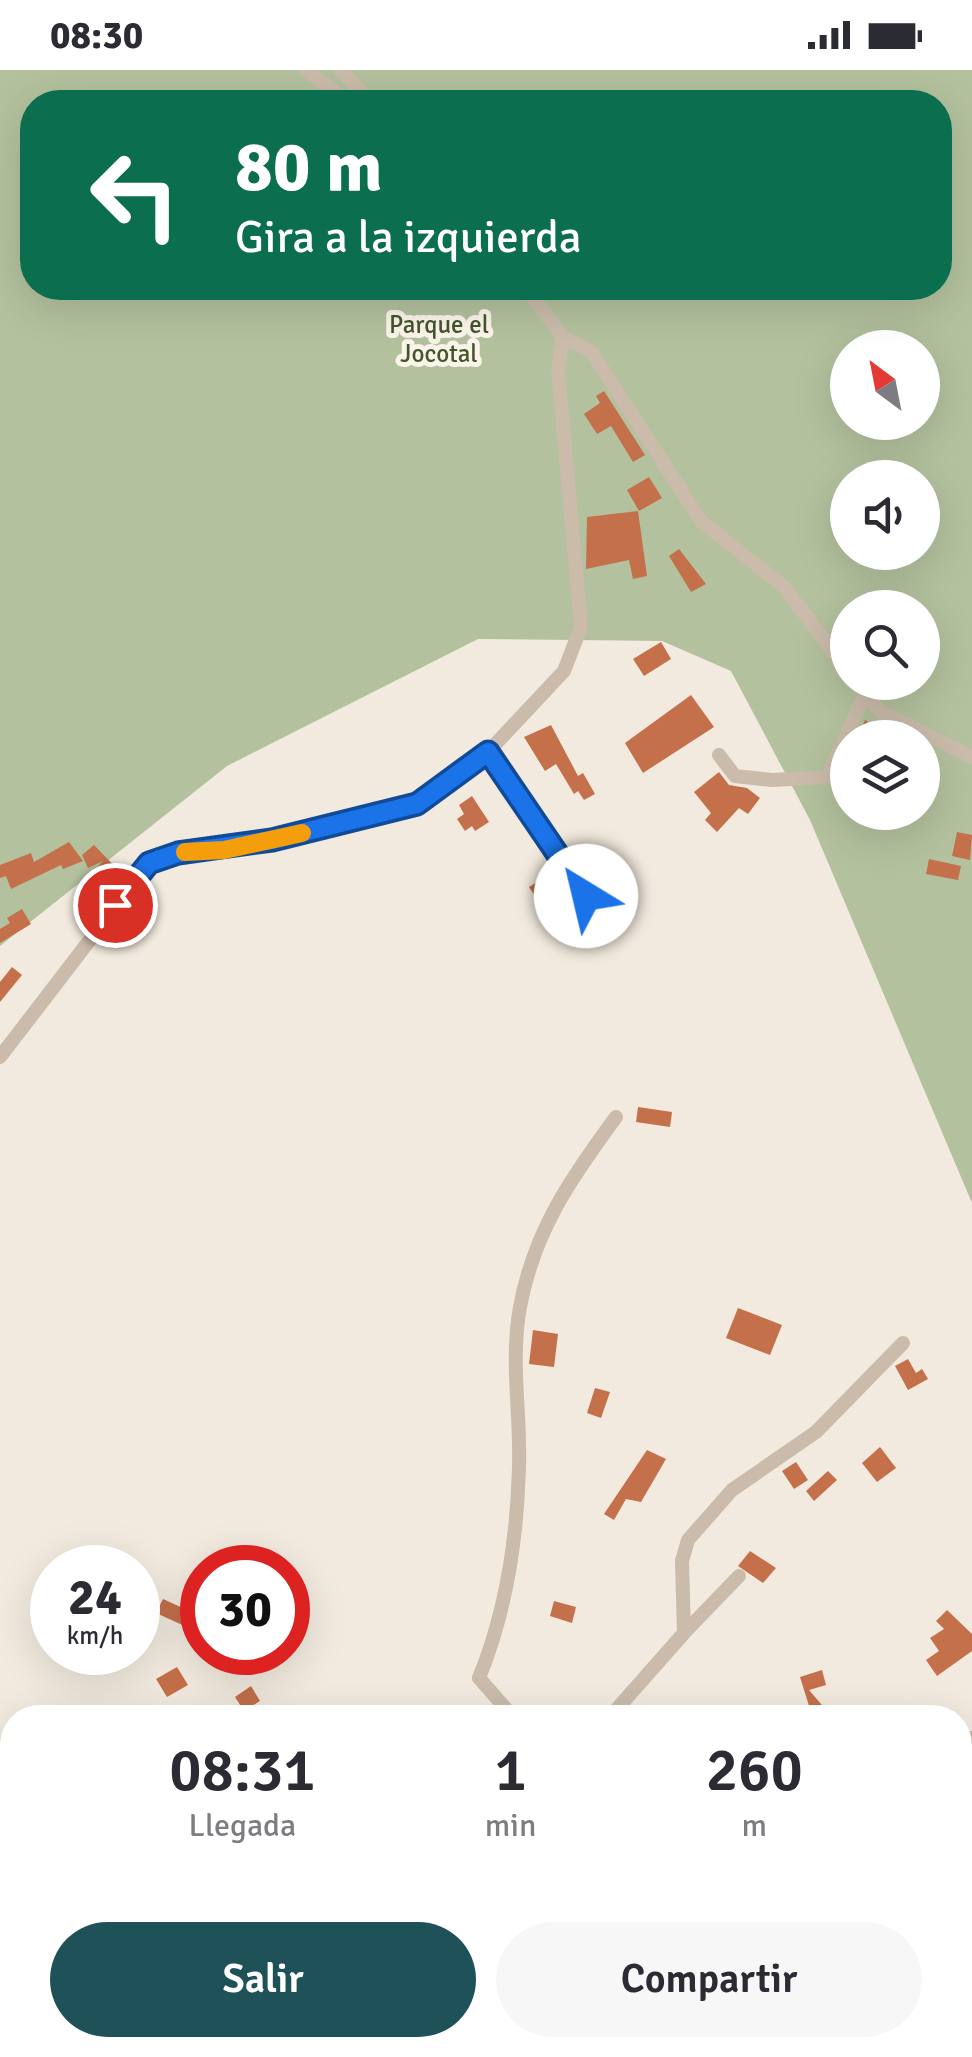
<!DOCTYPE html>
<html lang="es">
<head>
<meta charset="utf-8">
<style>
	:root { --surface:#fff; --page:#f7f7f7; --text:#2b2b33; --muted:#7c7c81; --accent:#1f5159 }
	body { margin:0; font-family:Signika,sans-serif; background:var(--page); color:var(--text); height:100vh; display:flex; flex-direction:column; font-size:38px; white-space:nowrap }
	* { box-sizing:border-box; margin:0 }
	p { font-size:32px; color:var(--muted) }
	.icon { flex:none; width:55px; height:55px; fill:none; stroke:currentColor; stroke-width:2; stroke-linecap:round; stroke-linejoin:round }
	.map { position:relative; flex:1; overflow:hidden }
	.drawer { position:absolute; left:0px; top:1635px; width:972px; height:352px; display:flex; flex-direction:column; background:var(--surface); border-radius:40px 40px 0 0; box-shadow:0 10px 40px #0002 }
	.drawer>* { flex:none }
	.banner { position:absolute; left:20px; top:20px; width:932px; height:210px; border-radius:40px; box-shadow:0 10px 40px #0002; background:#0b6e4f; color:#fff; overflow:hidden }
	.needle { width:65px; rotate:328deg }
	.controls { position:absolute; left:830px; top:260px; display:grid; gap:20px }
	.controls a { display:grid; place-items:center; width:110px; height:110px; border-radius:50%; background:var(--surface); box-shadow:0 10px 40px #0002; font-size:50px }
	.speed { position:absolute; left:30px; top:1475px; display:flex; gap:20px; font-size:50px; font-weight:700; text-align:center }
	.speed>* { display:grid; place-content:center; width:130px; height:130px; border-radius:50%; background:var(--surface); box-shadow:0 10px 40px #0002; line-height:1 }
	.speed small { font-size:25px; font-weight:400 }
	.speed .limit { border:15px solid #d22; background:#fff; color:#111 }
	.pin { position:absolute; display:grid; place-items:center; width:85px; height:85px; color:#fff; margin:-42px; border:5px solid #fff; border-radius:50%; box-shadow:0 2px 10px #0007 }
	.me { position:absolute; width:110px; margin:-55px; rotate:324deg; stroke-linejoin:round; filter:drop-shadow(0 0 8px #0008) }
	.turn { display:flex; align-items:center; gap:35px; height:210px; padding:0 50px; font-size:45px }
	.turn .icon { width:130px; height:130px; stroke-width:2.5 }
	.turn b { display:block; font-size:70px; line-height:85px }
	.eta { display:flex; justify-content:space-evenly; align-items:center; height:170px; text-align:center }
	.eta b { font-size:60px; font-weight:600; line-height:70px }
	.button { display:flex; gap:20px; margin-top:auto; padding:20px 50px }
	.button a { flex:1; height:115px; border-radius:60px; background:var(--accent); color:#fff; font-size:40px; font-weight:600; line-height:115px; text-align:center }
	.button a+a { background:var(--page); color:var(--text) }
	.status { display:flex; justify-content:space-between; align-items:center; height:70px; padding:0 50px; background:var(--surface); direction:ltr }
	.status svg { height:28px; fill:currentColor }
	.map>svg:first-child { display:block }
	.green { fill:#b3c19e; fill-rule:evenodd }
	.building { fill:#c4704a }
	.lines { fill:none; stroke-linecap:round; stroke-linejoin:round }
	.service { stroke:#cabbaa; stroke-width:6 }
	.minor { stroke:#cabbaa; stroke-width:14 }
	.route-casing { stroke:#114b97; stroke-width:25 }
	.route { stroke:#1a73e8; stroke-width:18 }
	.slow { stroke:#f59e0b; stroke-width:18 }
	.labels { text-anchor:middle; stroke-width:10; stroke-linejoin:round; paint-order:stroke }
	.park-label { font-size:25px; fill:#44562d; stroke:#faf4ea }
</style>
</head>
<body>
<div class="status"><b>08:30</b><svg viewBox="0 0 49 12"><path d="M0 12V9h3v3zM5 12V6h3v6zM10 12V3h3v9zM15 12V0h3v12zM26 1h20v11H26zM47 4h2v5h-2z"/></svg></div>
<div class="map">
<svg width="972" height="1987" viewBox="0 0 972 1987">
	<rect width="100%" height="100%" fill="#f2eade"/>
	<!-- green -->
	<path class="green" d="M0,0h972v1133l-162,-383 -79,-149 -69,-30 -184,-2 -251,127 -227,180zM32,32h908v186h-908zM848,278h74v74h-74zM848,408h74v74h-74zM848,538h74v74h-74zM848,668h74v74h-74z"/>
	<!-- building -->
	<path class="building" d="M604,321l41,64 -12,7 -22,-36 -14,8 -13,-20 16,-11 -4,-7z
		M649,407l13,21 -23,13 -12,-21z
		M638,441l9,65 -14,3 -4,-19 -43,9 1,-52z
		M679,479l27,35 -15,8 -22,-36z
		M661,572l10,17 -27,17 -11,-17z
		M691,625l23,32 -71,46 -18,-30z
		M865,650l29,18h-37z
		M551,655l27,51 5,-3 12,21 -11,6 -6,-9 -4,3 -18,-30 -11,7 -21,-34z
		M719,702l10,13 18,3 13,10 -12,16 -9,-6 -22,24 -12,-12 6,-7 -17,-21z
		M472,726l17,26 -14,9 -3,-5 -7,5 -8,-12 7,-5 -5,-9z
		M957,762l15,3 -2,25 -18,-4z
		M69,772l14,19 -20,8 -2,-4 -50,24 -5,-13 -6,2v-13l31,-12 3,9z
		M94,775l28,29 -14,14 -15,-16 10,-11 -15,7 -6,-13z
		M929,789l32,7 -3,14 -32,-6z
		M545,807l10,15 -16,10 -10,-15z
		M620,808l12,12 -21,20 -15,-18 12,-11 4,5z
		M22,839l9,15 -31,19v-14l10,-6 -3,-5z
		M12,897l10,8 -22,27v-20z
		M638,1037l34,5 -2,15 -34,-5z
		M738,1238l44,17 -12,30 -44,-17z
		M533,1260l25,4 -4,33 -25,-3z
		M908,1289l8,14 6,-4 6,10 -20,11 -13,-24z
		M595,1318l15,4 -9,26 -14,-5z
		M880,1377l16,21 -19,14 -15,-19z
		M647,1380l19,9 -25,43 -15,-3 -12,21 -10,-6z
		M796,1392l12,18 -14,9 -12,-18z
		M828,1401l9,9 -23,21 -8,-10z
		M750,1481l26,17 -13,15 -25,-17z
		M163,1529l33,15 -7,14 -33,-15z
		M554,1531l22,6 -4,16 -22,-7z
		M947,1540l25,24v17l-35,25 -11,-16 13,-9 -9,-13 14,-9 -8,-8z
		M177,1597l11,18 -21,12 -11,-18z
		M822,1600l4,15 -17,5 24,28h-33l10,-9 -10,-32z
		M251,1616l9,15 -16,10 -9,-14z"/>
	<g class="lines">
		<!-- service -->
		<path class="service" d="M0,1770l12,-14"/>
		<!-- minor -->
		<path class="minor" d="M306,0l42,32
			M341,0l29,32
			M526,218l37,49 28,14 110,170 83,66 64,84
			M855,612l26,30 91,45
			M488,682l98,144
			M719,685l16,21 37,4 55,-3 37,-81
			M0,987l149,-194 29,-10 94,-12 145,-37 71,-52 76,-81 17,-44 -23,-257 5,-33
			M684,1563l55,-57
			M514,1648l-35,-40c27,-66 38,-139 40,-210 2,-54 -9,-106 1,-161 14,-76 51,-129 96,-190
			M609,1648l75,-85 -2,-72 6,-21 44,-50 84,-58 87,-89
			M960,1683l12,-15
			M0,1823l12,12
			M168,1975l16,12
			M698,1975l8,12
			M321,1987l11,-12"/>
	</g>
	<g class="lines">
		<defs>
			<path id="route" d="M115,835l34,-42 29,-10 94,-13 145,-36 71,-52 98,144"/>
		</defs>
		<!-- route casing -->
		<use href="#route" class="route-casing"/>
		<!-- route -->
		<use href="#route" class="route"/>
		<!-- slow -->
		<path class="slow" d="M185,782l39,-2 78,-17"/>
	</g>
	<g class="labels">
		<!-- park labels -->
		<g class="park-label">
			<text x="439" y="263">Parque el<tspan x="439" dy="29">Jocotal</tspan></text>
		</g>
	</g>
</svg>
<div class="controls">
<a><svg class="needle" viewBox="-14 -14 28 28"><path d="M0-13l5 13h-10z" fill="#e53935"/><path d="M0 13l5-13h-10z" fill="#7c7c81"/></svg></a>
<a><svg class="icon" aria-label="sound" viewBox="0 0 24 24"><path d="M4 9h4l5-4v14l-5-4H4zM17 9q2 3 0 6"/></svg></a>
<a><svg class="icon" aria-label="search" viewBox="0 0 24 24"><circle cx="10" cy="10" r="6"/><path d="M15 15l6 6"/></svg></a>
<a><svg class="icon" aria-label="layers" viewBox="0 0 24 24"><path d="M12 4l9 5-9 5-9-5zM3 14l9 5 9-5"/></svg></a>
</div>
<div class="speed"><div>24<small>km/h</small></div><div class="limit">30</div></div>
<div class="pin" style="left:115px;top:835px;background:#d93025"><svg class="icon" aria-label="arrive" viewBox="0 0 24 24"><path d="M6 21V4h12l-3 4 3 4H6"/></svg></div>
<svg class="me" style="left:586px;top:826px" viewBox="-20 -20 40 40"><circle r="19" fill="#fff"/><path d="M0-13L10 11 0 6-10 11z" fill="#1a73e8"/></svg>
<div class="banner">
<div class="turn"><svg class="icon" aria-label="left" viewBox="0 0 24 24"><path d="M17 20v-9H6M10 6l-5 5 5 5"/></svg><div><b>80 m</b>Gira a la izquierda</div></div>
</div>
<section class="drawer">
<div class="eta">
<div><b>08:31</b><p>Llegada</p></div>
<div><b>1</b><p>min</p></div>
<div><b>260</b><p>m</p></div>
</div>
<div class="button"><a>Salir</a><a>Compartir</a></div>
</section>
</div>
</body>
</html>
